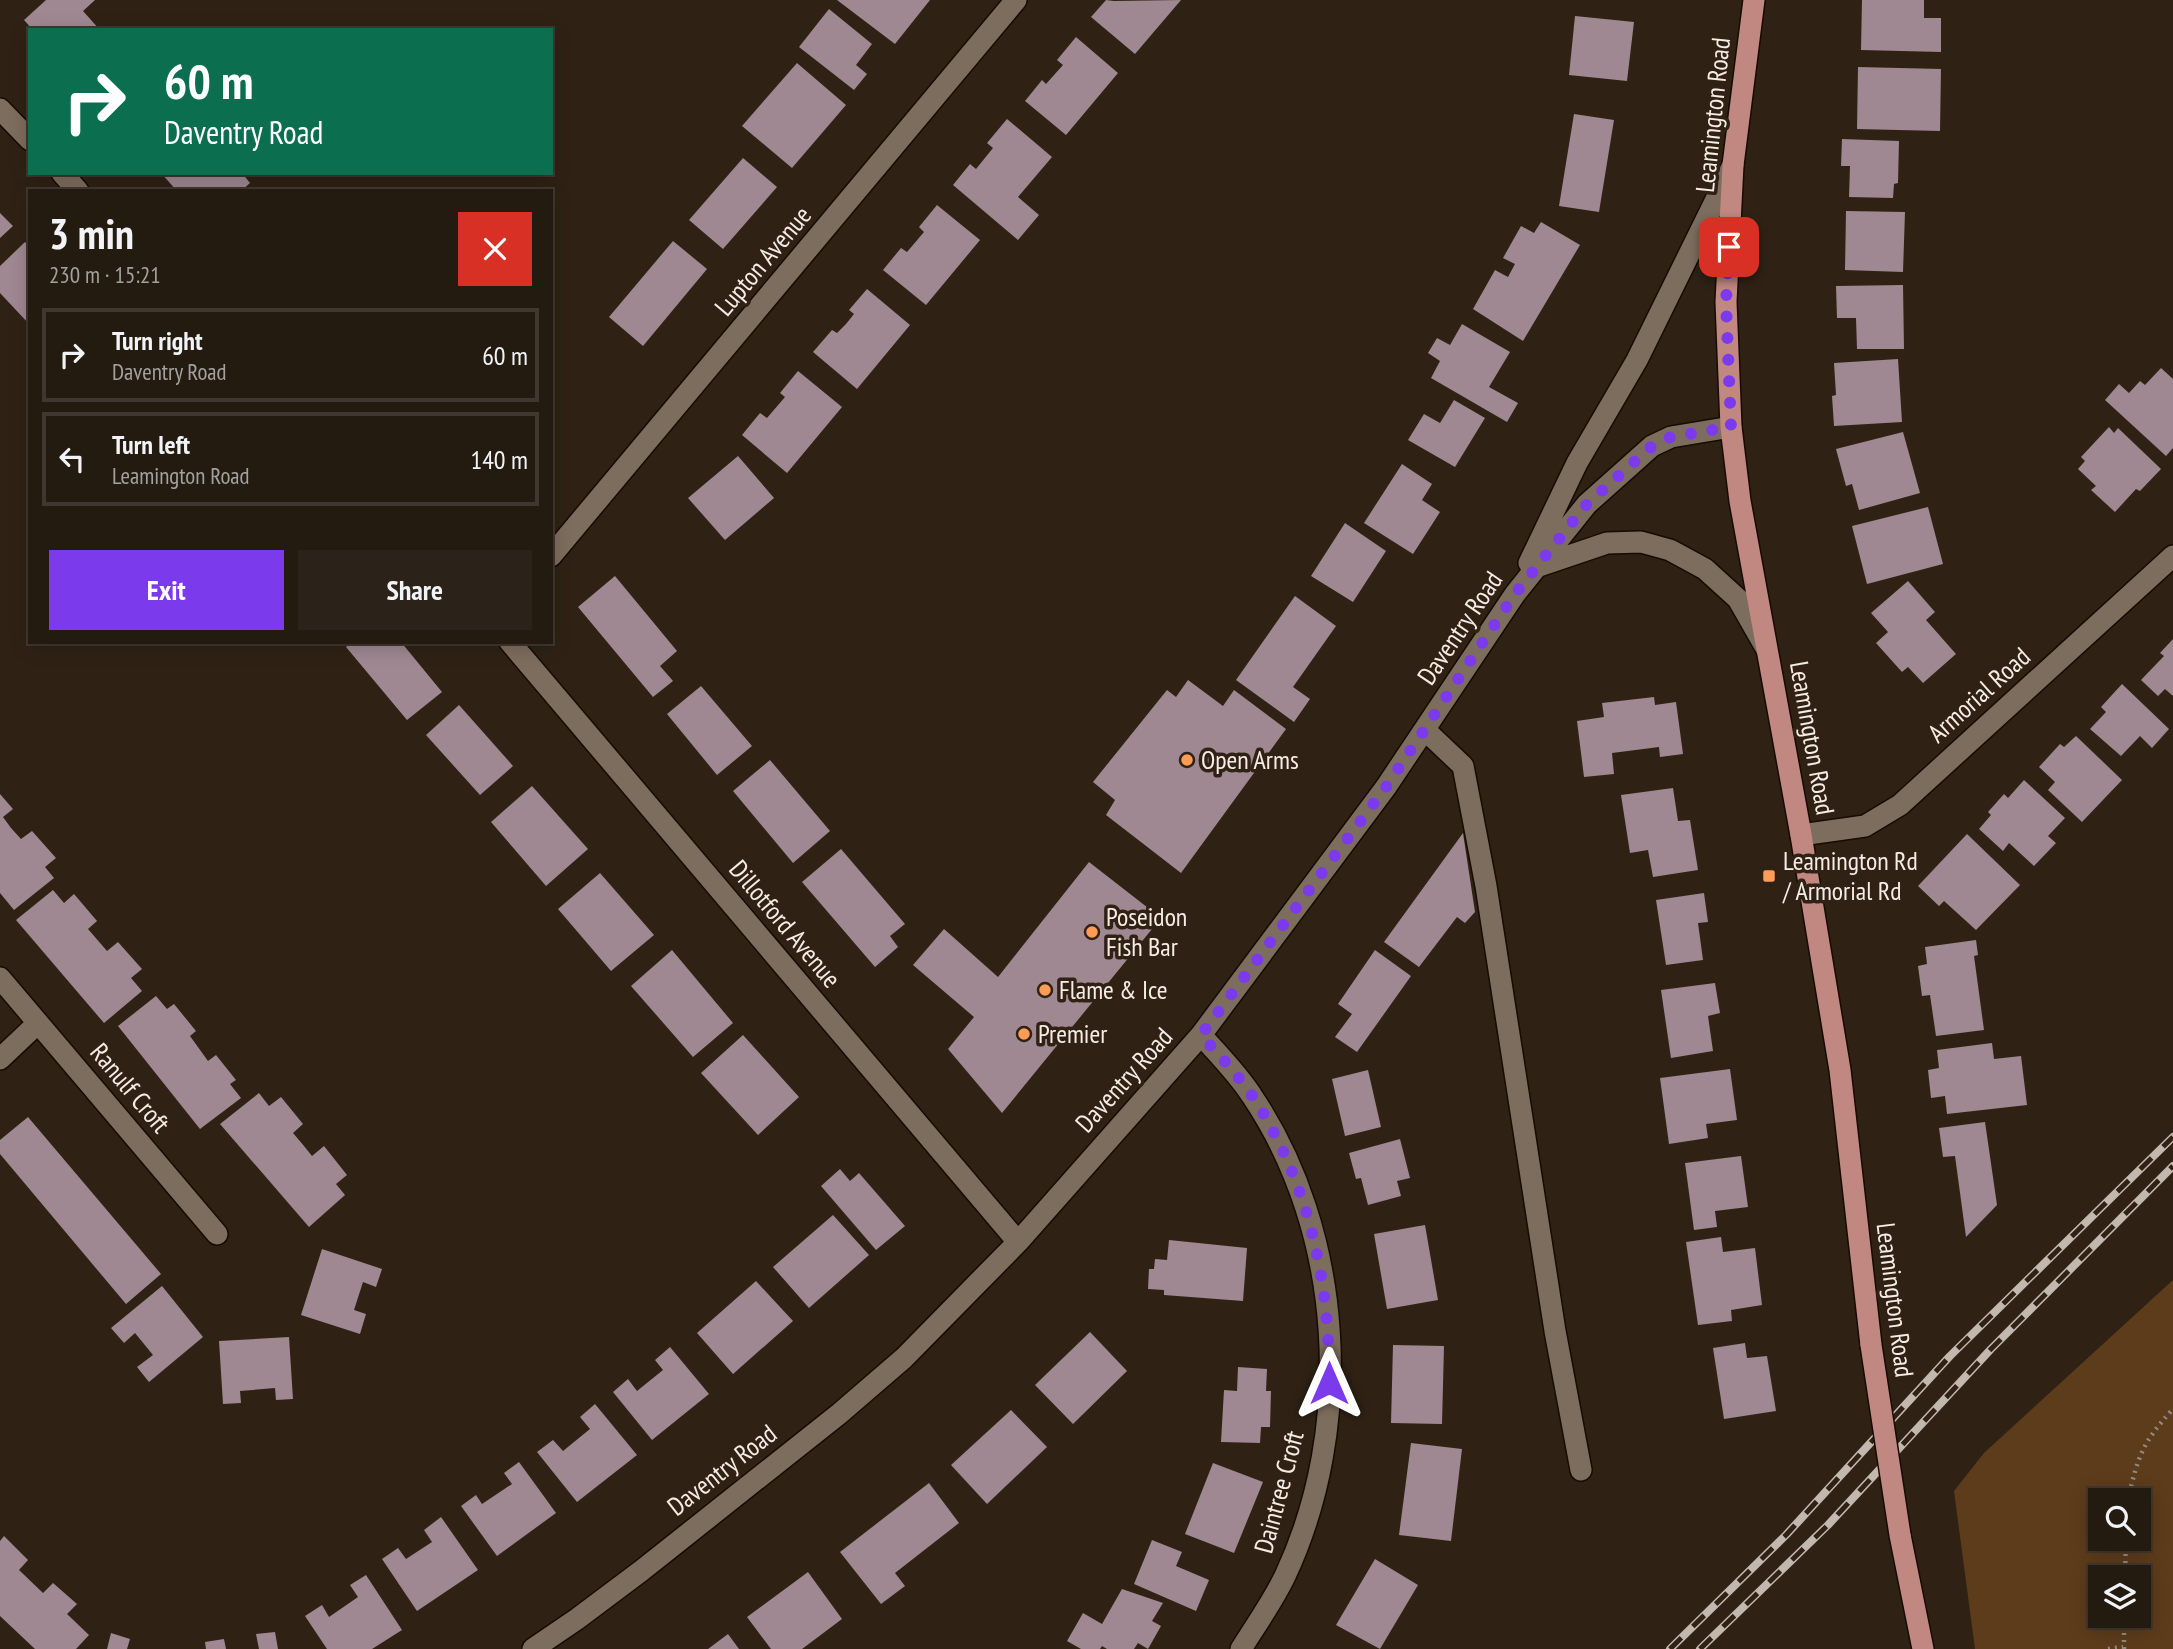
<!DOCTYPE html>
<html lang="en">
<head>
<meta charset="utf-8">
<style>
	:root { --surface:#231a10; --page:#2b2319; --text:#f1f3f6; --muted:#a3a19f; --line:#403830; --accent:#7c3aed }
	body { margin:0; font-family:"PT Sans Narrow",sans-serif; background:var(--page); color:var(--text); height:100vh; display:flex; flex-direction:column; font-size:26px; white-space:nowrap }
	* { box-sizing:border-box; margin:0 }
	p { font-size:23px; color:var(--muted) }
	.icon { flex:none; width:38px; height:38px; fill:none; stroke:currentColor; stroke-width:2; stroke-linecap:round; stroke-linejoin:round }
	.map { position:relative; flex:1; overflow:hidden }
	.side { position:absolute; left:28px; top:189px; width:525px; height:455px; display:flex; flex-direction:column; background:var(--surface); border-radius:0px; box-shadow:0 4px 18px #0003,0 0 0 2px var(--line) }
	.side>* { flex:none }
	.hud { position:absolute; left:28px; top:28px; width:525px; height:147px; border-radius:0px; box-shadow:0 4px 18px #0003,0 0 0 2px var(--line); background:#0b6e4f; color:#fff; overflow:hidden }
	.fabs { position:absolute; left:2088px; top:1488px; display:grid; gap:14px }
	.fabs a { display:grid; place-items:center; width:63px; height:63px; border-radius:0px; background:var(--surface); box-shadow:0 4px 18px #0003,0 0 0 2px var(--line); font-size:35px }
	.pin { position:absolute; display:grid; place-items:center; width:60px; height:60px; color:#fff; margin:-30px; border-radius:14px; box-shadow:0 4px 10px #0006 }
	.me { position:absolute; width:77px; margin:-38px; rotate:0deg; stroke-linejoin:round; filter:drop-shadow(0 0 5px #0008) }
	.turn { display:flex; align-items:center; gap:24px; height:147px; padding:0 21px; font-size:32px }
	.turn .icon { width:91px; height:91px; stroke-width:2.5 }
	.turn b { display:block; font-size:49px; line-height:60px }
	.round { display:grid; place-items:center; flex:none; width:74px; height:74px; border-radius:0px; background:var(--page) }
	.summary { display:flex; align-items:center; justify-content:space-between; height:119px; padding:0 21px }
	h1 { font-size:42px; font-weight:800; line-height:52px }
	.cta { display:flex; gap:14px; margin-top:auto; padding:14px 21px }
	.cta a { flex:1; height:80px; border-radius:0px; background:var(--accent); color:#fff; font-size:28px; font-weight:800; line-height:80px; text-align:center }
	.cta a+a { background:var(--page); color:var(--text) }
	ul { padding:0; list-style:none }
	li { display:flex; align-items:center; gap:21px; height:94px; margin:0 14px 10px; padding:0 7px; border:4px solid var(--line); border-radius:0px }
	li div { flex:1 }
	li b { display:block; font-size:26px }
	li em { font-style:normal }
	.map>svg:first-child { display:block }
	.green { fill:#5d3c1b; fill-rule:evenodd }
	.building { fill:#9f8891 }
	.lines { fill:none; stroke-linecap:round; stroke-linejoin:round }
	.minor-casing { stroke:#170b02; stroke-width:24 }
	.major-casing { stroke:#170b02; stroke-width:24 }
	.path { stroke:#958a7f; stroke-width:4.5; stroke-dasharray:2 5; stroke-linecap:butt }
	.minor { stroke:#7d6d5e; stroke-width:21 }
	.major { stroke:#c18781; stroke-width:21 }
	.rail-casing { stroke:#c2b8ae; stroke-width:8 }
	.rail { stroke:#2f2215; stroke-width:5; stroke-dasharray:16; stroke-linecap:butt }
	.major-bridge-casing { stroke:#170b02; stroke-width:24; stroke-linecap:butt }
	.major-bridge { stroke:#c18781; stroke-width:21 }
	.route { stroke:#7c3aed; stroke-width:12; stroke-dasharray:0 21.6 }
	.poi-dot { fill:#fd9c56; stroke:#2f2215; stroke-width:2.5 }
	.labels { text-anchor:middle; stroke-width:7; stroke-linejoin:round; paint-order:stroke }
	.street-label { font-size:26px; fill:#f6ece4; stroke:#2f2215 }
	.poi-label { font-size:26px; fill:#f6ece4; stroke:#2f2215; text-anchor:start }
</style>
</head>
<body>
<div class="map">
<svg width="2173" height="1649" viewBox="0 0 2173 1649">
	<rect width="100%" height="100%" fill="#2f2215"/>
	<!-- green -->
	<path class="green" d="M2173,1280v369h-198l-21,-158 30,-38zM2100,1500h38v38h-38zM2100,1577h38v38h-38z"/>
	<!-- building -->
	<path class="building" d="M46,0h49l-12,11 17,19h-67l-9,-10z
		M837,0h93l-35,44z
		M1106,0l8,1 67,-1 -46,54 -44,-37z
		M1862,0h62v18h17v34l-80,-2z
		M829,9l43,35 -16,21 11,9 -13,16 -55,-43z
		M1575,16l59,6 -7,59 -58,-6z
		M1076,37l42,36 -52,62 -41,-34 17,-21 4,4 17,-19 -6,-5z
		M797,63l49,42 -54,63 -50,-42z
		M1858,67l83,2 -1,62 -83,-2z
		M1574,114l40,6 -15,92 -40,-6z
		M1007,119l45,38 -34,40 21,18 -21,25 -65,-55 17,-21 6,5 17,-21 -6,-5z
		M1842,139l57,2 -1,42 -4,1 -1,14 -44,-1 1,-31h-9z
		M743,158l34,29 -54,62 -34,-29z
		M161,173h81l8,10 -9,8h-64z
		M937,205l43,35 -54,65 -43,-35 18,-22 6,4 17,-20 -5,-5z
		M1846,211l59,1 -2,60 -58,-2z
		M0,213l13,13 -13,12z
		M1541,222l39,23 -57,96 -50,-32 22,-39 13,7 7,-13 -12,-6 18,-32 13,7z
		M673,241l34,28 -64,77 -34,-29z
		M25,242l5,6v77l-30,-32v-27z
		M1903,285l1,64h-47l-1,-31h-19l-1,-32z
		M867,289l43,36 -53,64 -44,-37 19,-22 5,3 9,-9 8,-10 -5,-4z
		M1462,324l48,28 -21,35 29,16 -11,19 -76,-44 9,-17 -12,-8 9,-15 13,7z
		M1898,359l4,63 -68,4 -2,-30 4,-1 -2,-32z
		M2161,368l12,11v69l-7,8 -61,-56 14,-16 10,9 11,-12 5,4z
		M798,371l44,36 -55,66 -45,-38 18,-22 7,5 18,-21 -5,-4z
		M1454,400l31,18 -30,49 -47,-27 16,-26 16,9z
		M2109,427l5,6 4,-5 43,41 -21,22 -4,-2 -21,23 -24,-22 5,-4 -18,-17 7,-8 -4,-4z
		M1903,432l17,61 -61,17 -7,-26 -6,2 -10,-37z
		M738,456l36,42 -49,42 -37,-42z
		M1402,464l30,20 -10,16 18,12 -27,42 -49,-31z
		M1928,507l15,57 -76,20 -15,-58z
		M1345,523l41,28 -33,51 -42,-26z
		M615,576l62,75 -17,15 13,15 -20,16 -75,-90z
		M1908,581l27,31 -9,8 30,34 -33,29 -15,-16 -6,5 -26,-29 12,-11 -17,-19z
		M1295,596l41,30 -43,61 17,12 -16,23 -58,-42z
		M2173,639v57l-8,-7 -7,7 -17,-16 23,-24 -4,-3z
		M352,642h49l41,50 -35,28 -61,-73z
		M1188,680l35,26 11,-16 52,39 -105,144 -75,-58 9,-15 -22,-18 74,-92 9,7z
		M2122,684l47,45 -17,19 -12,-12 -19,20 -31,-27 16,-17 -5,-5z
		M701,686l51,60 -35,29 -50,-61z
		M1654,697l1,8 21,-3 7,52 -23,3 -1,-10 -47,6 2,21 -30,3 -7,-56 27,-4 -2,-14z
		M459,705l54,61 -33,29 -54,-60z
		M2076,736l46,44 -40,42 -34,-32 7,-8 -16,-15 21,-23 4,3z
		M770,760l60,71 -37,32 -60,-72z
		M2024,780l41,38 -17,18 8,7 -22,23 -25,-23 -6,8 -24,-22 12,-14 -3,-3 16,-18 4,4z
		M532,786l56,63 -42,37 -55,-64z
		M1673,788l5,33 12,-1 8,50 -45,7 -5,-27 -18,3 -9,-58z
		M0,794l13,15 -10,8 8,11 10,11 11,-8 24,27 -11,9 9,11 -40,32 -14,-17z
		M1463,833l12,79 -10,11 -8,-6 -38,50 -35,-25z
		M1967,834l53,51 -44,45 -32,-29 -5,5 -21,-20z
		M841,849l64,75 -15,12 8,11 -23,20 -73,-85z
		M1089,862l72,56 -159,195 -54,-64 26,-32 -61,-52 31,-36 54,48z
		M600,873l54,62 -43,36 -53,-62z
		M53,890l11,13 10,-9 23,27 -9,8 19,22 11,-9 24,27 -11,9 11,13 -38,32 -88,-103z
		M1704,893l4,29 -10,1 5,37 -37,5 -10,-65z
		M1976,940l2,15 -4,1 10,74 -48,6 -6,-41 -8,1 -4,-30 9,-2 -2,-17z
		M672,950l61,73 -40,34 -62,-71z
		M1375,950l36,26 -54,76 -22,-15 17,-23 -14,-10z
		M1715,983l5,30 -12,3 5,35 -42,7 -10,-68z
		M156,996l11,13 7,-5 22,27 -6,5 18,25 8,-6 20,25 -6,4 11,14 -41,31 -82,-103z
		M743,1035l56,62 -41,38 -57,-62z
		M1992,1043l2,16 27,-3 6,49 -80,9 -2,-18 -14,2 -3,-28 11,-2 -2,-18z
		M1730,1069l7,51 -31,4 2,14 -39,6 -9,-66z
		M1368,1070l13,57 -36,9 -13,-57z
		M259,1093l10,13 12,-9 22,27 -10,9 11,13 8,10 12,-10 23,29 -11,9 9,11 -36,32 -89,-103z
		M28,1117l133,157 -35,30 -126,-150v-14z
		M1985,1122l12,83 -31,32 -11,-81 -12,1 -4,-29z
		M1400,1139l10,39 -13,3 4,15 -33,9 -7,-27 -5,1 -7,-26z
		M1741,1156l7,51 -33,4 2,16 -23,3 -9,-67z
		M840,1169l10,12 9,-8 46,53 -29,24 -55,-64z
		M833,1215l36,40 -60,53 -36,-41z
		M1425,1225l13,75 -51,9 -13,-75z
		M1721,1237l2,15 32,-4 7,57 -31,5 1,11 -34,4 -12,-83z
		M1169,1240l78,8 -4,53 -79,-6v-5l-16,-1 1,-20h5l1,-10 12,1z
		M322,1249l60,20 -6,18 -13,-5 -9,28 12,4 -6,20 -59,-19z
		M756,1281l37,40 -60,53 -36,-41z
		M162,1286l41,51 -54,45 -12,-15 16,-12 -18,-22 -11,10 -13,-15z
		M1090,1332l37,39 -54,53 -38,-39z
		M289,1337l4,62 -17,1 -1,-12 -35,3 1,12 -18,1 -4,-63z
		M1745,1343l2,15 20,-2 9,55 -52,8 -11,-71z
		M1393,1345l51,1 -2,78 -51,-1z
		M670,1347l39,47 -57,46 -39,-48 15,-13 9,12 26,-21 -8,-10z
		M1238,1367l29,2 -1,22h5l-1,36h-9l-1,16 -39,-1 3,-52 13,1z
		M595,1404l42,51 -60,47 -40,-50 16,-12 10,11 27,-22 -10,-12z
		M1011,1410l36,37 -60,57 -36,-39z
		M1411,1443l51,6 -11,92 -52,-6z
		M519,1462l37,51 -59,43 -36,-50 15,-11 6,9 30,-20 -8,-11z
		M1213,1463l50,19 -29,71 -49,-19z
		M929,1483l30,40 -64,50 10,13 -24,18 -41,-52z
		M441,1517l37,53 -61,41 -35,-52 16,-11 8,11 26,-17 -8,-12z
		M4,1536l24,24 -9,10 24,23 10,-10 24,21 -10,10 22,21 -13,14h-41l-35,-33v-75z
		M1152,1540l30,12 -6,14 33,14 -13,31 -62,-27z
		M1375,1559l43,26 -38,64 -44,-24z
		M808,1572l34,47 -40,30h-31l-24,-32z
		M366,1575l36,55 -30,19h-45l-22,-33 17,-11 7,12 29,-20 -8,-12z
		M1122,1589l41,14 -11,18 9,5 -13,23 -10,-6 -4,6h-27l-5,-3 -2,3h-19l-14,-8 16,-28 19,11z
		M275,1632l3,17h-19l-3,-15z
		M111,1633l19,6 -3,10h-20z
		M728,1634l11,15h-31z
		M224,1639l2,10h-20l-1,-7z"/>
	<g class="lines">
		<defs>
			<path id="minor" d="M0,109l30,31
				M62,173l16,18
				M551,556l465,-556
				M1529,563l48,-100 60,-103 96,-195
				M1536,567l71,-24 34,-1 29,8 35,19 33,30 28,49
				M510,642l508,600
				M1425,730l38,36 23,120 69,445 26,139
				M1801,835l64,-9 35,-21 273,-249
				M0,978l217,256
				M1201,1035c18,20 37,39 51,61 92,137 103,331 33,480 -12,25 -29,49 -44,73
				M0,1059l38,-36
				M533,1649l44,-30 64,-48 198,-157 65,-56 114,-116 183,-207 185,-248 129,-193 72,-90 65,-58 19,-9 60,-10"/>
			<path id="major" d="M1754,0l-21,165 -7,137 5,125 9,74 61,334 39,235 31,275
				M1900,1535l23,114"/>
		</defs>
		<!-- minor casing -->
		<use href="#minor" class="minor-casing"/>
		<!-- major casing -->
		<use href="#major" class="major-casing"/>
		<!-- path -->
		<path class="path" d="M2128,1500c10,-44 14,-57 45,-91
			M2125,1577l1,-39
			M2108,1649l15,-2
			M2124,1649v-34"/>
		<!-- minor -->
		<use href="#minor" class="minor"/>
		<!-- major -->
		<use href="#major" class="major"/>
		<defs>
			<path id="rail" d="M1670,1649l116,-114 164,-179 223,-219
				M1700,1649l128,-124 163,-176 182,-183"/>
		</defs>
		<!-- rail casing -->
		<use href="#rail" class="rail-casing"/>
		<!-- rail -->
		<use href="#rail" class="rail"/>
		<defs>
			<path id="major-bridge" d="M1871,1345l29,190"/>
		</defs>
		<!-- major-bridge casing -->
		<use href="#major-bridge" class="major-bridge-casing"/>
		<!-- major-bridge -->
		<use href="#major-bridge" class="major-bridge"/>
	</g>
	<g class="lines">
		<!-- route -->
		<path class="route" d="M1329,1383c1,-101 -20,-200 -76,-286 -15,-22 -34,-42 -52,-62l185,-248 129,-193 72,-90 65,-58 19,-9 60,-10 -5,-125 3,-55"/>
	</g>
	<!-- markers -->
	<g class="poi-dot">
		<circle cx="1187" cy="760" r="7"/>
		<rect x="1762" y="869" width="14" height="14" rx="3.5"/>
		<circle cx="1092" cy="932" r="7"/>
		<circle cx="1045" cy="990" r="7"/>
		<circle cx="1024" cy="1034" r="7"/>
	</g>
	<g class="labels">
		<!-- street labels -->
		<g class="street-label">
			<text transform="translate(1713 115) rotate(-84)" y="9">Leamington Road</text>
			<text transform="translate(763 261) rotate(-50)" y="9">Lupton Avenue</text>
			<text transform="translate(1460 628) rotate(-56)" y="9">Daventry Road</text>
			<text transform="translate(1979 695) rotate(-42)" y="9">Armorial Road</text>
			<text transform="translate(1812 738) rotate(80)" y="9">Leamington Road</text>
			<text transform="translate(785 924) rotate(50)" y="9">Dillotford Avenue</text>
			<text transform="translate(1124 1080) rotate(-48)" y="9">Daventry Road</text>
			<text transform="translate(130 1088) rotate(50)" y="9">Ranulf Croft</text>
			<text transform="translate(1895 1300) rotate(83)" y="9">Leamington Road</text>
			<text transform="translate(722 1470) rotate(-38)" y="9">Daventry Road</text>
			<text transform="translate(1279 1492) rotate(-75)" y="9">Daintree Croft</text>
		</g>
		<!-- poi labels -->
		<g class="poi-label">
			<text x="1201" y="769">Open Arms</text>
			<text x="1783" y="870">Leamington Rd<tspan x="1783" dy="30">/ Armorial Rd</tspan></text>
			<text x="1106" y="926">Poseidon<tspan x="1106" dy="30">Fish Bar</tspan></text>
			<text x="1059" y="999">Flame &amp; Ice</text>
			<text x="1038" y="1043">Premier</text>
		</g>
	</g>
</svg>
<div class="fabs">
<a><svg class="icon" aria-label="search" viewBox="0 0 24 24"><circle cx="10" cy="10" r="6"/><path d="M15 15l6 6"/></svg></a>
<a><svg class="icon" aria-label="layers" viewBox="0 0 24 24"><path d="M12 4l9 5-9 5-9-5zM3 14l9 5 9-5"/></svg></a>
</div>
<div class="pin" style="left:1729px;top:247px;background:#d93025"><svg class="icon" aria-label="arrive" viewBox="0 0 24 24"><path d="M6 21V4h12l-3 4 3 4H6"/></svg></div>
<svg class="me" style="left:1329px;top:1383px" viewBox="-20 -20 40 40"><path d="M0-17L14 15 0 8-14 15z" fill="#7c3aed" stroke="#fff" stroke-width="4"/></svg>
<div class="hud">
<div class="turn"><svg class="icon" aria-label="right" viewBox="0 0 24 24"><path d="M7 20v-9h11M14 6l5 5-5 5"/></svg><div><b>60 m</b>Daventry Road</div></div>
</div>
<section class="side">
<div class="summary"><div><h1>3 min</h1><p>230 m · 15:21</p></div><a class="round" style="background:#d93025;color:#fff"><svg class="icon" aria-label="close" viewBox="0 0 24 24"><path d="M6 6l12 12M18 6L6 18"/></svg></a></div>
<ul>
<li><svg class="icon" aria-label="right" viewBox="0 0 24 24"><path d="M7 20v-9h11M14 6l5 5-5 5"/></svg><div><b>Turn right</b><p>Daventry Road</p></div><em>60 m</em></li>
<li><svg class="icon" aria-label="left" viewBox="0 0 24 24"><path d="M17 20v-9H6M10 6l-5 5 5 5"/></svg><div><b>Turn left</b><p>Leamington Road</p></div><em>140 m</em></li>
</ul>
<div class="cta"><a>Exit</a><a>Share</a></div>
</section>
</div>
</body>
</html>
